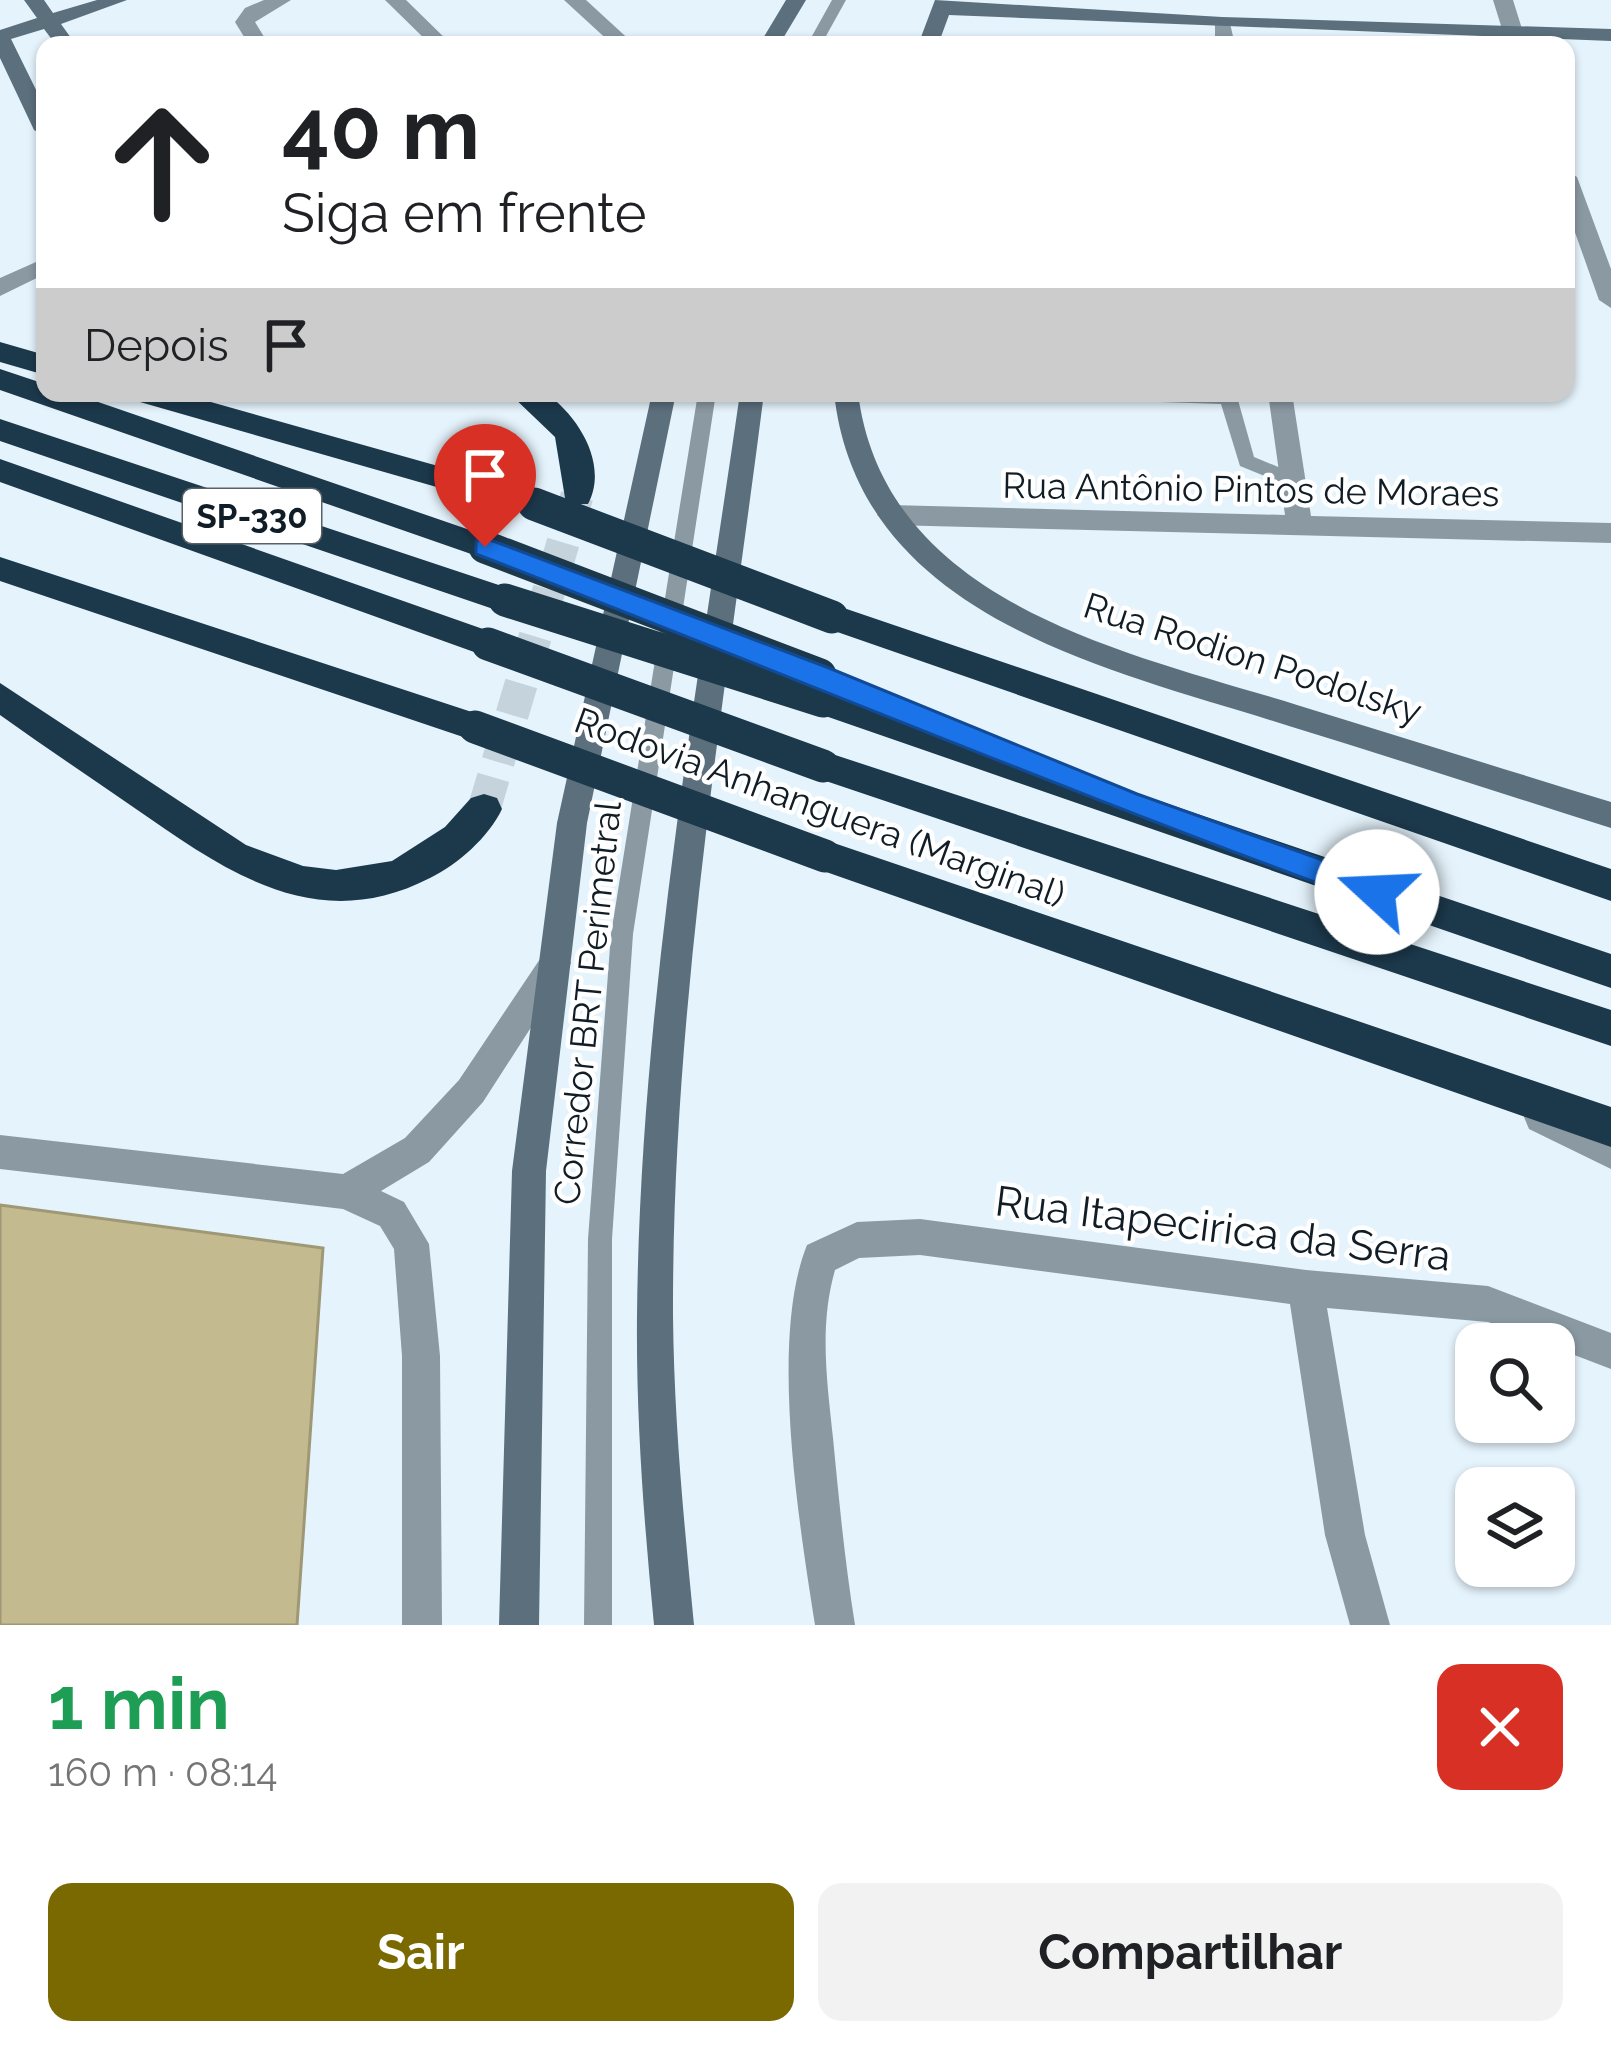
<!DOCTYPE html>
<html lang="pt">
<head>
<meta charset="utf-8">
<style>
	:root { --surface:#fff; --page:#f2f2f2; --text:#202124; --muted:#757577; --accent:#7a6800 }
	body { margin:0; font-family:Raleway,sans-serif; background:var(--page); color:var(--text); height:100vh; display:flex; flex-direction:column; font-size:45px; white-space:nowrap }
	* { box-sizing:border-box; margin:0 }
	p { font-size:39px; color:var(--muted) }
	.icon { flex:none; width:66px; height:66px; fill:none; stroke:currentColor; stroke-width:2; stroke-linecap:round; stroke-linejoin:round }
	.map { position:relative; height:1625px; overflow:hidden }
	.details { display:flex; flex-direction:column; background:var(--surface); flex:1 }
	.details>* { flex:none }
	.guide { position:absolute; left:36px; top:36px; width:1539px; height:366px; border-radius:24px; box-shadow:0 3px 9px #0004; background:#fff; color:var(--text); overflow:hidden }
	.fabs { position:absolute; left:1455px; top:1323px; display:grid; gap:24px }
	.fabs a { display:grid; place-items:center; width:120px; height:120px; border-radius:24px; background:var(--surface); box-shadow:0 3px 9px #0004; font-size:60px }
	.pin { position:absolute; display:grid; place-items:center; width:102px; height:102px; color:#fff; margin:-123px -51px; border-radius:50% 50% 50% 0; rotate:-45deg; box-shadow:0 0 12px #0007 }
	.pin .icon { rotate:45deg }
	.me { position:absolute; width:132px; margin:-66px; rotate:290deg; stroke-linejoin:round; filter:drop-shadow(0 0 9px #0008) }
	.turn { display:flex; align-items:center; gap:42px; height:252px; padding:0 48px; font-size:54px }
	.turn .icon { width:156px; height:156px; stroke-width:2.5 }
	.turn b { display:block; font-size:84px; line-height:102px }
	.then { display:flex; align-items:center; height:114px; padding:0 48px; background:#0003; gap:24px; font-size:45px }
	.round { display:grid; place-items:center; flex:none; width:126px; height:126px; border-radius:24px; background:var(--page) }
	.headline { display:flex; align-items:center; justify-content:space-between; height:204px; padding:0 48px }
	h1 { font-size:72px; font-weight:700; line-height:90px; color:#1e9e55 }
	.primary-button { display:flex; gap:24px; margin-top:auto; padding:24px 48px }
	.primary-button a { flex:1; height:138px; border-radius:24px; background:var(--accent); color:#fff; font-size:48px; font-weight:700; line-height:138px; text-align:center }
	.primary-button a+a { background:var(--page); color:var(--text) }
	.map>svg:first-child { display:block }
	.building { fill:#c3ba8f; stroke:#9f9875; stroke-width:3 }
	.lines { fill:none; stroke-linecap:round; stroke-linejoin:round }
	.highway-tunnel { stroke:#c5d3dc; stroke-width:33; stroke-dasharray:33 16; stroke-linecap:butt }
	.lane { fill:#8b99a3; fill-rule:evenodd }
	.street { fill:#8b99a3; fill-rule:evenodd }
	.secondary { fill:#5b6f7d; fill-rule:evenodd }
	.highway { fill:#1c394c; fill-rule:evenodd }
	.highway-bridge { stroke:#1c394c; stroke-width:33 }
	.route { fill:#1a73e8; stroke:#114b97; stroke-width:3 }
	.labels { text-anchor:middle; stroke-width:9; stroke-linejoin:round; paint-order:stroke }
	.shield { fill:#fff; stroke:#586167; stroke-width:3 }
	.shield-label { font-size:33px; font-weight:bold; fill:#101d26 }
	.street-label { font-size:36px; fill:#101d26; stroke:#fff }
	.near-street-label { font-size:42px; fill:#101d26; stroke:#fff }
</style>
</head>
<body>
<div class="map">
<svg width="1611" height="1625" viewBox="0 0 1611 1625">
	<rect width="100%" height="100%" fill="#e5f3fc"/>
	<!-- building -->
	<path class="building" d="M0,1205l323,43 -26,377h-297z"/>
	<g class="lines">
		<!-- highway-tunnel -->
		<path class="highway-tunnel" d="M484,809l93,-313"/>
		<!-- lane -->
		<path class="lane" d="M832,0h14l-25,45h-14z
			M698,393h18l-83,541 -21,305v386h-28l4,-386 23,-305z
			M1061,393h175l18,64 46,19 3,5 -9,7 -54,-22 -19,-62 -151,-5z"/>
		<!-- street -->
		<path class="street" d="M264,0h27l-36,22 14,23h-20l-14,-23 10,-14z
			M385,0h21l46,45h-21z
			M564,0h22l49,45h-22z
			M1493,0h20l14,45h-20z
			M1215,19h14l6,26h-20z
			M1566,170l11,7 34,92v39l-12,-8 -33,-93z
			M45,258v16l-45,22v-18z
			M1268,393h24l19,123 300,7v20l-721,-18 -13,-10 13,-10 395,10z
			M555,949l11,4 5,10 -5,10 -83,129 -54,60 -48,29 23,11 25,42 11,112 2,269h-40v-269l-8,-107 -14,-23 -37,-17 -343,-40v-34l343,39 62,-36 54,-58 85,-127z
			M1541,1101l70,33v35l-82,-40 -5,-12 5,-12z
			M920,1219l386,51 182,16 123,47v36l-123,-47 -161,-14 38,227 25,90h-40l-25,-90 -35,-231 -370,-49 -61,3 -24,12c-16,56 -8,111 -2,168 6,63 12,125 22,187h-40c-16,-102 -46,-286 -8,-380l50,-23z"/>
		<!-- secondary -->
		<path class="secondary" d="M24,0h20l9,13 44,-13h30l-66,24 15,21h-20l-12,-16 -33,10 34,69v28l-11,-6 -34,-72v-28l37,-12z
			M786,0h20l-27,45h-20z
			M935,0l287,17 389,12v12l-662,-26 -11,30h-20z
			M652,393h24l-89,430 -41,348 -7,454h-40l13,-454 45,-348z
			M740,393h24c-39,306 -92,614 -91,923 1,104 11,206 21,309h-40c-10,-103 -18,-206 -17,-309 3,-310 59,-617 103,-923z
			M834,393h24c27,212 269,259 439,312 105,32 209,65 314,97v26c-107,-34 -215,-69 -322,-102 -179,-57 -430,-107 -455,-333z"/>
		<!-- highway -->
		<path class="highway" d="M0,342l45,13v20l-45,-13z
			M0,369l45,15v9h27l424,146 5,8 -5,8h-22l-474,-165z
			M128,393h51l355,100 11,3 5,8 -5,8 -11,3 -401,-115z
			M509,393h37c32,23 63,71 42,111h-22l-11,-67z
			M0,419l517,172 4,9 -4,9 -12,4 -505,-172z
			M0,459l500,176 5,9 -5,9 -12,4 -488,-175z
			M0,557l487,160 5,10 -5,10 -12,4 -475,-160z
			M832,604l779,265v32l-791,-275 -4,-9 4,-9z
			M0,683l246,162 57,21 33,4 56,-9 53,-34 26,-29 13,-4 13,4 5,11c-14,29 -44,55 -72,69 -113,58 -202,-5 -294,-69 -45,-31 -91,-62 -136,-94z
			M823,687l788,267v34l-800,-277 -5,-10 5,-10z
			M823,751l788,259v36l-800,-270 -6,-10 6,-10z
			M825,840l786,267v40l-799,-280 -5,-11 5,-11z"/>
		<!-- highway-bridge -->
		<path class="highway-bridge" d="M534,504l298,113
			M485,547l335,128
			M505,600l318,101
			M488,644l335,122
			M475,727l350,129"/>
	</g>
	<!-- route -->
	<path class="route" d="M485,538l344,130 308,126 250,89 4,9 -4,9 -10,4c-303,-110 -600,-235 -901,-351v-13z"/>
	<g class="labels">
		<!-- shield labels -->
		<rect class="shield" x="183" y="489" width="138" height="54" rx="9"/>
		<g class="shield-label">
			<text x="252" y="528">SP-330</text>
		</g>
		<!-- street labels -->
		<g class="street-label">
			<text transform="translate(1251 489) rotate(1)" y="13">Rua Antônio Pintos de Moraes</text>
			<text transform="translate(1253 658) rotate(18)" y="13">Rua Rodion Podolsky</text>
			<text transform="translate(820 807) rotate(20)" y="13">Rodovia Anhanguera (Marginal)</text>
			<text transform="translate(587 1003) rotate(-84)" y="13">Corredor BRT Perimetral</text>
		</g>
		<!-- near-street labels -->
		<g class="near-street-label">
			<text transform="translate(1223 1228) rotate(7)" y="15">Rua Itapecirica da Serra</text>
		</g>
	</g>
</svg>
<div class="fabs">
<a><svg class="icon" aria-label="search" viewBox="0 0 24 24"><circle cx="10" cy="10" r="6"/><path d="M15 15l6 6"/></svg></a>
<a><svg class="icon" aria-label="layers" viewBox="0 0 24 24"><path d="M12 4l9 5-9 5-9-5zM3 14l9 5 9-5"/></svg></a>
</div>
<div class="pin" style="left:485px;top:547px;background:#d93025"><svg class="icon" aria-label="arrive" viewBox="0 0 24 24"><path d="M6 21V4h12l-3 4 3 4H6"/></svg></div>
<svg class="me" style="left:1377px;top:892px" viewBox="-20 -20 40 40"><circle r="19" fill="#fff"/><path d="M0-13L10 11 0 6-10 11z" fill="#1a73e8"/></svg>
<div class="guide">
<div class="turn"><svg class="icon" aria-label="ahead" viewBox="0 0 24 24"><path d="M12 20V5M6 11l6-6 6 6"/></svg><div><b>40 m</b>Siga em frente</div></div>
<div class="then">Depois<svg class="icon" aria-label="arrive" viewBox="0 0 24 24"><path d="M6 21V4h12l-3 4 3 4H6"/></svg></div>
</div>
</div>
<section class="details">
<div class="headline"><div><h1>1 min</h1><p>160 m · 08:14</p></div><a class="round" style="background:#d93025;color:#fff"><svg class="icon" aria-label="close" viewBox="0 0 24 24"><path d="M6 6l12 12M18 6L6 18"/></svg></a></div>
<div class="primary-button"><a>Sair</a><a>Compartilhar</a></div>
</section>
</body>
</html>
